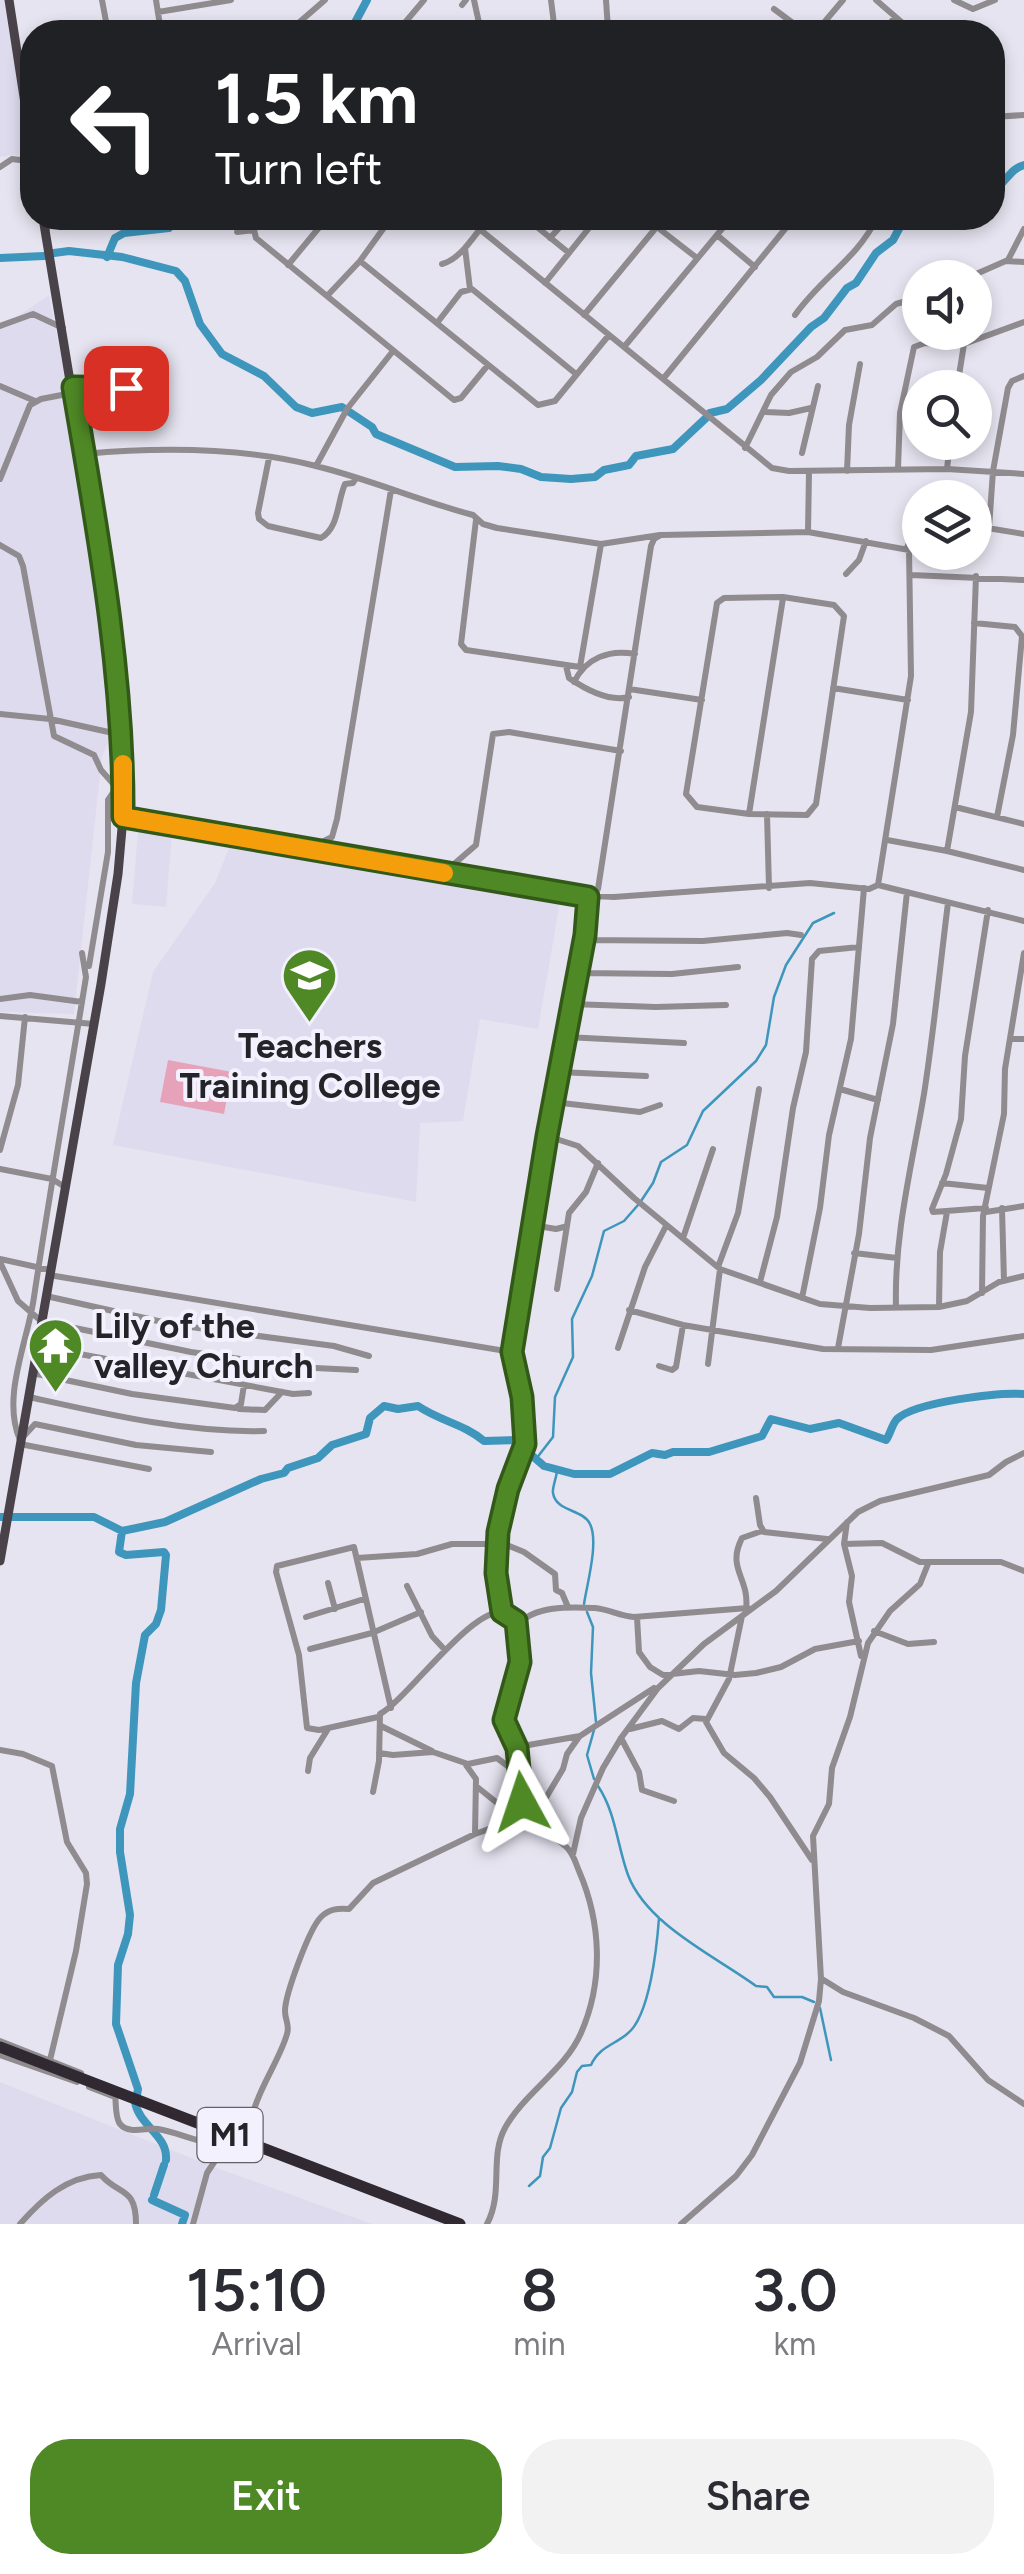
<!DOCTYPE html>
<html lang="en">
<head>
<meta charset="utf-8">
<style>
	:root { --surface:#fff; --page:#f2f2f3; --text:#2b2b33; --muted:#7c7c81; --accent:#4f8926 }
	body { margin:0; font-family:Figtree,sans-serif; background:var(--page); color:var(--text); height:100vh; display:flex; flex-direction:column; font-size:38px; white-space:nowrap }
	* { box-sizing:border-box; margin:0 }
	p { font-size:32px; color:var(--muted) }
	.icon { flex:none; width:55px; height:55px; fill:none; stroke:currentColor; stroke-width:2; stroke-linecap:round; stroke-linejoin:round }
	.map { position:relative; height:2224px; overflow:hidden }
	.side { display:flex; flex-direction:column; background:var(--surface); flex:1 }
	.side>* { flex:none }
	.hud { position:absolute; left:20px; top:20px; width:985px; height:210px; border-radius:40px; box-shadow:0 5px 15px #0003; background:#202124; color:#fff; overflow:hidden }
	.buttons { position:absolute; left:902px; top:260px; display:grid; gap:20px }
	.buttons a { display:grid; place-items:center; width:90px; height:90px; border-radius:50%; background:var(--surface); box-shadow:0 5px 15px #0003; font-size:50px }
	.pin { position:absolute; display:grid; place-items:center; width:85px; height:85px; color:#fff; margin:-42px; border-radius:20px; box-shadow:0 5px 15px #0006 }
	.me { position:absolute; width:110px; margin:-55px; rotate:355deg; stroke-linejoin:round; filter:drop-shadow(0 0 8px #0008) }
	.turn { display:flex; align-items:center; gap:35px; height:210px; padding:0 30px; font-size:45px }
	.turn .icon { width:130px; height:130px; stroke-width:2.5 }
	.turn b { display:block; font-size:70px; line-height:85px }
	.eta { display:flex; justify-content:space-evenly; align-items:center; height:170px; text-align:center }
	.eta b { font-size:60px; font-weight:600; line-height:70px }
	.button { display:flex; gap:20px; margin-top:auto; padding:20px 30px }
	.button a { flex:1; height:115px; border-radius:40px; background:var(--accent); color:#fff; font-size:40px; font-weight:600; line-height:115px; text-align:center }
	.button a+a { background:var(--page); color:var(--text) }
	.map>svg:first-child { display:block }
	.built { fill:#dfdbef }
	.green { fill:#e6a2b9 }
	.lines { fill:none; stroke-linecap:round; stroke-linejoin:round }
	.stream { stroke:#3e96bc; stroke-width:2.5 }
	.river { stroke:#3e96bc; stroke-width:8 }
	.minor { stroke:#8f8b8f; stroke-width:6 }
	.major { stroke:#494249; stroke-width:9 }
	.highway { stroke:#312931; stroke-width:11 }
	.route-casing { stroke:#335919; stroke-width:25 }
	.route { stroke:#4f8926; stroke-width:18 }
	.slow { stroke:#f59e0b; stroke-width:18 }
	.labels { text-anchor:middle; stroke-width:8; stroke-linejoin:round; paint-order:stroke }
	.shield { fill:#f3f1fe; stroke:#626168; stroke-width:2.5 }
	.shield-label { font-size:32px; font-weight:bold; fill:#242327 }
	.poi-label { font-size:35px; font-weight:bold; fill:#242327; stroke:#f3f1fe }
</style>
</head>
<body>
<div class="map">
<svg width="1024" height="2224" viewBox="0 0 1024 2224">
	<rect width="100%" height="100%" fill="#e6e4f0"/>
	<!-- built -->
	<path class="built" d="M0,0h4l24,153 -28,4z
		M49,295l32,165 35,262 -14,35 -28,257 -74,-2v-684z
		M138,831l34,2 -6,74 -34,-3z
		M231,843l329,59 -22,127 -58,-10 -17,102 -43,2 -4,79 -303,-57 40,-173 62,-89z
		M0,2082l209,83 163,59h-372z"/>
	<!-- green -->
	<path class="green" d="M168,1060l64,12 -8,42 -64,-12z"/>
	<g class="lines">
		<!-- stream -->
		<path class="stream" d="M641,1201l12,-18 8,-21 26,-17 16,-34 53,-50 10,-16 8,-48 12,-32 27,-42 21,-10
			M536,1459l17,-22 2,-40 18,-40 -1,-38 20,-43 12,-45 20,-10 14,-16
			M557,1470c0,7 -5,17 -4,23 3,19 30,16 37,31 9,18 -3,60 -6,80
			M587,1612l6,15 -2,46 5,49
			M594,1779l-7,-24 7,-25
			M598,1786c18,27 19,59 30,89 19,50 87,81 128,111l11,1 7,10h28l12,5
			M820,2008l11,52
			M529,2186l11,-10 3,-19 7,-9 11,-40 11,-16 5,-20 5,-6 9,-1c8,-18 23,-20 36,-31 23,-17 30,-89 32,-116"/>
		<!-- river -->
		<path class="river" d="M350,32l17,-32
			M992,191c14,-7 17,-22 32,-26
			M54,253l15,-2 53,6 54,14 9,10 15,43 22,30 42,22 32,31 16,6 30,-6 30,20 4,7 79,33 43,-1 23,3 20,8 30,2 24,-2 9,-7 25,-5 7,-9 37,-7 33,-31
			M107,257l8,-19 9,-5 45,-5 9,-10
			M0,258l44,-2
			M710,413l17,-4 34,-29 50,-53 13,-9 23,-30 9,-5 20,-30 17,-13 7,-13 16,-9
			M0,1517h94l28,14 43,-9 96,-43 23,-6 4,-5 30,-10 14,-13 34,-11 4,-16 14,-12 14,3 20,-3c22,15 46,18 66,35l30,-1 30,26 30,8h36l42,-21 13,2 8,-3h36l53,-16 9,-17 39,10 29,-6 47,17c4,-5 6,-16 11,-21 18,-17 102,-27 127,-25
			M122,1531l-3,21 7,3 38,-3 2,3 -5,55 -5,14 -11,11 -9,48 -6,111 -10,35v23l10,63 -2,19 -10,31 -2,59 22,65 -1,6
			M135,2102c4,24 33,33 31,58
			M154,2195l10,-30
			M152,2200l33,15 -3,9"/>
		<!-- minor -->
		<path class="minor" d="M102,0l6,32
			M156,0l5,32
			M474,0l7,32
			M551,0l4,32
			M606,0l2,29
			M876,0l37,32
			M954,0l19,9 22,-9
			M462,5l4,-5
			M774,9l31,23
			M158,12l73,-12
			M288,32l37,-32
			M397,32l27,-32
			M576,32l109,-9 13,9
			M816,32l27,-32
			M883,32l12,-15
			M22,88l10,-2
			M992,117l32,-2
			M0,167l12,-8 8,1 12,-7
			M263,218l-9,12 2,8 198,162 7,-2 27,-33
			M466,218l306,250 17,3 158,-2 77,5
			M579,218l11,9
			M537,227l32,26
			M657,227l40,31
			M46,231l3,-7 9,-6
			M237,232l17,-2
			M717,235l38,32
			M550,238l18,-20
			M465,248l5,41
			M360,261l31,-43
			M1006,261l18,1
			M442,264c16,-4 28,-22 38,-35
			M288,265l39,-47
			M967,278l41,-18 16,-31
			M545,283l52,-65
			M327,296l33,-35 178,144 17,-4 54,-66
			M584,315l80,-97
			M795,315c28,-39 61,-55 82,-97
			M437,323l24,-31 11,-3 104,85
			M0,326l33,-12 30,14
			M964,344l60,-22
			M624,347l107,-129
			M663,379l131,-161
			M0,386l35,15
			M73,387l53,1 26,6
			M765,412l24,1 22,-5
			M745,448l26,-53 20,-23 26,-15 28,-27 27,-5 24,-21 24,-7
			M802,453l16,-67
			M84,454c77,-7 157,-7 232,12 53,13 104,35 157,49l10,9 14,4 104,16 59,-9
			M269,458l-11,55 1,6 9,7 53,12c18,-10 16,-36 24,-54l8,-1 3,-5
			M316,466l31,-57 46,-58
			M898,469l2,-56 14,-66 11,-4 39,1 -7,44
			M947,469l3,-27
			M847,471l2,-46 11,-61
			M0,479l30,-74 11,-6 31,-6
			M476,520l-15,124 5,6 114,17 21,-123
			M975,526l49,8
			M989,528l4,-57 15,-83 4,-7 12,-5
			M808,532l1,-61
			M0,545l19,11 4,10 31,170 40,19 7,15 15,17
			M907,548l5,-14 8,-1
			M846,574l13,-14 7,-19
			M911,575l113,5
			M783,597l51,8 10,11 -28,188 -9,11 -58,-1 -52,-7 -11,-13 31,-191 7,-5z
			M974,623l41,4 7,9 -9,99 -16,82
			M566,666l3,12c16,11 40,24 60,19
			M574,682c12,-24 35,-33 61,-28
			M833,688l75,12
			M629,689l73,11
			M0,714l50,5 72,16
			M955,807l69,17
			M749,814l34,-216
			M767,814l2,74
			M123,817l452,78 39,2 196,-14 59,6 9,-4 146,36
			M887,840l60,11 77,19
			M310,848l22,-11 5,-18 54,-329
			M947,851l24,-139 5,-136
			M448,874l6,-10 22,-19 17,-111 16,-2 112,19
			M593,897l5,-8 53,-343 3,-7 7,-4 147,-3 101,18 2,126 -33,209
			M584,940l119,1 84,-8 14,2
			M89,966l19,-114v-52l11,-16
			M578,973l94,1 66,-7
			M0,999l30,-4 52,7
			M571,1004l85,3 70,-2
			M0,1016l94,8
			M566,1037l118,6
			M1010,1039h14
			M559,1072l87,4
			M840,1089l38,11
			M553,1102l87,10 20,-7
			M547,1136l31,10 56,52 86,71 100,35 50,4 69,-1 28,-6 32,-19 25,-6
			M0,1150l18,-65 7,-68
			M0,1169l52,10 13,8
			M942,1183l46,5
			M986,1208l-53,4 -1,-3 14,-35 15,-55 4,-63 23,-146
			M1002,1208l2,73
			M986,1212l38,-6
			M532,1225l24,4 8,-2
			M683,1238l30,-89
			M854,1253l43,5
			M0,1259l50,11
			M0,1262l18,39 23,20 150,31 104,15 61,3
			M718,1267l20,-54 21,-124
			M49,1275l463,77 35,-216 37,-196 4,-43
			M760,1282l17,-65 16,-109 13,-56 6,-93 7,-8 40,-4
			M557,1289l12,-76 17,-21 12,-29
			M982,1293l1,-77 21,-102 1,-45 19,-116
			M46,1296l130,29 158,21 35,10
			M802,1298l18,-90 9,-73 22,-96 13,-151
			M896,1307c-2,-73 16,-142 28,-213 10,-64 16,-128 24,-191
			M939,1307l1,-55 7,-40
			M629,1310l54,15 140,24 108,1 93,-14
			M37,1346l256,48 16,-1
			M618,1348l27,-81 21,-41
			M838,1348l21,-114 11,-96 23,-114 14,-132
			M708,1364l12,-95
			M659,1366l13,4 4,-3 7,-42
			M32,1373l100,21 103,14 6,-4 3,-19
			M29,1397c77,17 157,36 235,34
			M239,1409l26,1 17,-18
			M24,1436l11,-12 101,21 75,7
			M20,1440c-19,-43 8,-99 14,-143 16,-107 35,-214 52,-320l-4,-24
			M20,1444l129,25
			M756,1498l4,27 4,7 63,7
			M847,1522l-3,22 8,32 -3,26 12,54
			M844,1544l38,-1 38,19h81l23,9
			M357,1558l60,-4 35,-10h52l20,8 31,22 1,16 6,3 6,14
			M328,1583l7,26
			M407,1586l25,50 13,14
			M746,1609c4,-31 -20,-40 -4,-71l20,-7
			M502,1612c-12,-40 -6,-85 6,-123 5,-15 13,-30 16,-44 4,-18 -6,-75 -12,-93
			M742,1616l-13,63 -23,43 18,31 30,25 16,19 42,63
			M306,1617l58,-18
			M637,1617l2,35 11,15 13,8 36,-4 36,4 21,-2 25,-6 34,-18 44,-8
			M518,1625c16,-20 53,-18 77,-17 13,1 25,8 39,9l114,-9
			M874,1631l34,13 26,-2
			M310,1649l62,-16 49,-21
			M378,1717l-59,13 -12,-2 -8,-73 -23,-83 1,-6 77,-19 37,161
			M381,1726l51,25
			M630,1729l32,-8 17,8 14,-11 13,1
			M621,1738l18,34 3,18 32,11
			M517,1747l63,-11 74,-48
			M0,1750l23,4 29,12 15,76 19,31 1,11 -11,67 -26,109
			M379,1753l14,2 40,-3 35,12 29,-6 12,9 10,2
			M466,1765l10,14 -1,55
			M308,1771l2,-13 18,-29
			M476,1786l41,33
			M373,1792l6,-31 1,-47c29,-16 97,-115 128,-101 33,15 -8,87 -3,109 2,9 10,17 12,28 5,22 -1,46 11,67 10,16 30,19 41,33 5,6 7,14 10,21 22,51 25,110 2,162 -16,37 -57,60 -76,95 -16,29 -1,64 -18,96
			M532,1821l31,-52 4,-15 12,-17
			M573,1854l8,-36 22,-50 18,-30 37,-50 46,-44 72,-53 82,-79 22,-11 109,-26 17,-13 18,-9
			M822,1979l21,13 71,26 35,18 39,44 36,24
			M0,2041l81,32
			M0,2055l77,27
			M89,2087l26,10
			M115,2093c1,8 0,25 5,31 9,11 27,3 38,5 24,4 44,17 69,14
			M252,2143c-8,-38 25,-74 35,-109 3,-9 -2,-14 -2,-23 0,-16 24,-82 36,-94 8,-8 17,-9 28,-8l24,-26 102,-49 53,-19
			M20,2224c22,-25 46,-47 81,-49 18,21 35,11 35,49
			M193,2224l14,-51 21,-32
			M681,2224l55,-48 16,-21 48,-92 19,-62 2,-22 -8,-143 16,-32 3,-36 18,-51 18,-74 22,-32 30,-27 8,-20"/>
		<!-- major -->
		<path class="major" d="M9,0l23,149
			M0,1561l101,-577 17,-110 5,-57 -1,-82 -9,-94 -70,-423"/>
		<!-- highway -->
		<path class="highway" d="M0,2047l460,177"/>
	</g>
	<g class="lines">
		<defs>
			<path id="route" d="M126,388l-53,-1c24,142 51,285 50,430l465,80 -3,38 -38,201 -35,216 10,45 3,47 -17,45 -10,43 -2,41 6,39 14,9 4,41 -16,58 13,28 5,54"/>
		</defs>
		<!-- route casing -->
		<use href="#route" class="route-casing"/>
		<!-- route -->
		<use href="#route" class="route"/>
		<!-- slow -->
		<path class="slow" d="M123,764v53l321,56"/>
	</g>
	<!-- icons -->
	<defs>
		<symbol id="university-pin" viewBox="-11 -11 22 30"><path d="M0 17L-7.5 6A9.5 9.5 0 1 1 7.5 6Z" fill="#4f8926" stroke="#f3f1fe"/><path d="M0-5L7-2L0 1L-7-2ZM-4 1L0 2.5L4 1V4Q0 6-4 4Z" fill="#fff"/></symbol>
		<symbol id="temple-pin" viewBox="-11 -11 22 30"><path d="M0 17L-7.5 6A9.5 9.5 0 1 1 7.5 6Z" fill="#4f8926" stroke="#f3f1fe"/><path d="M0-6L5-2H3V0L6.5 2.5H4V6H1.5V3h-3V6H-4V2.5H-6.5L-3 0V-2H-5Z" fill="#fff"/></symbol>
	</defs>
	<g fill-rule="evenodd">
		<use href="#university-pin" x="278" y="944" width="63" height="86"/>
		<use href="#temple-pin" x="24" y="1314" width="63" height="86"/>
	</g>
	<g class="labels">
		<!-- shield labels -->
		<rect class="shield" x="197.5" y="2108" width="65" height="54" rx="8"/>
		<g class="shield-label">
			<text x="230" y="2146">M1</text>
		</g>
		<!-- poi labels -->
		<g class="poi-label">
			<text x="310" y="1058">Teachers<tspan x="310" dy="40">Training College</tspan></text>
			<text x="94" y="1338" text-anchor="start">Lily of the<tspan x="94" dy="40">valley Church</tspan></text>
		</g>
	</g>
</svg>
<div class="buttons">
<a><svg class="icon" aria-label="sound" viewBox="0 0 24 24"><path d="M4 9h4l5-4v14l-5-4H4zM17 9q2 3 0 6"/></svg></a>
<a><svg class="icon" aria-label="search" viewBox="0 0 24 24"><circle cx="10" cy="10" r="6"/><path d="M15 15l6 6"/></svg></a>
<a><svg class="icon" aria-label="layers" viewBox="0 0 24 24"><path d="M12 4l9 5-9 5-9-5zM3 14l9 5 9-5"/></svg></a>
</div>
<div class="pin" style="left:126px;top:388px;background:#d93025"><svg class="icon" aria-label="arrive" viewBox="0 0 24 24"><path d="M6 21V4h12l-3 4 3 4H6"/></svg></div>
<svg class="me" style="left:522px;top:1802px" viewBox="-20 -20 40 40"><path d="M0-17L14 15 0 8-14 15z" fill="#4f8926" stroke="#fff" stroke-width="4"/></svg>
<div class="hud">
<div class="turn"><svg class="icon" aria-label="left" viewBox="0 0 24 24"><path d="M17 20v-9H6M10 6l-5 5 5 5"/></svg><div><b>1.5 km</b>Turn left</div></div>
</div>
</div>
<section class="side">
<div class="eta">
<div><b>15:10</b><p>Arrival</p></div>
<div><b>8</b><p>min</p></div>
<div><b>3.0</b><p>km</p></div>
</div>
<div class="button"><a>Exit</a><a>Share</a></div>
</section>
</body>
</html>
